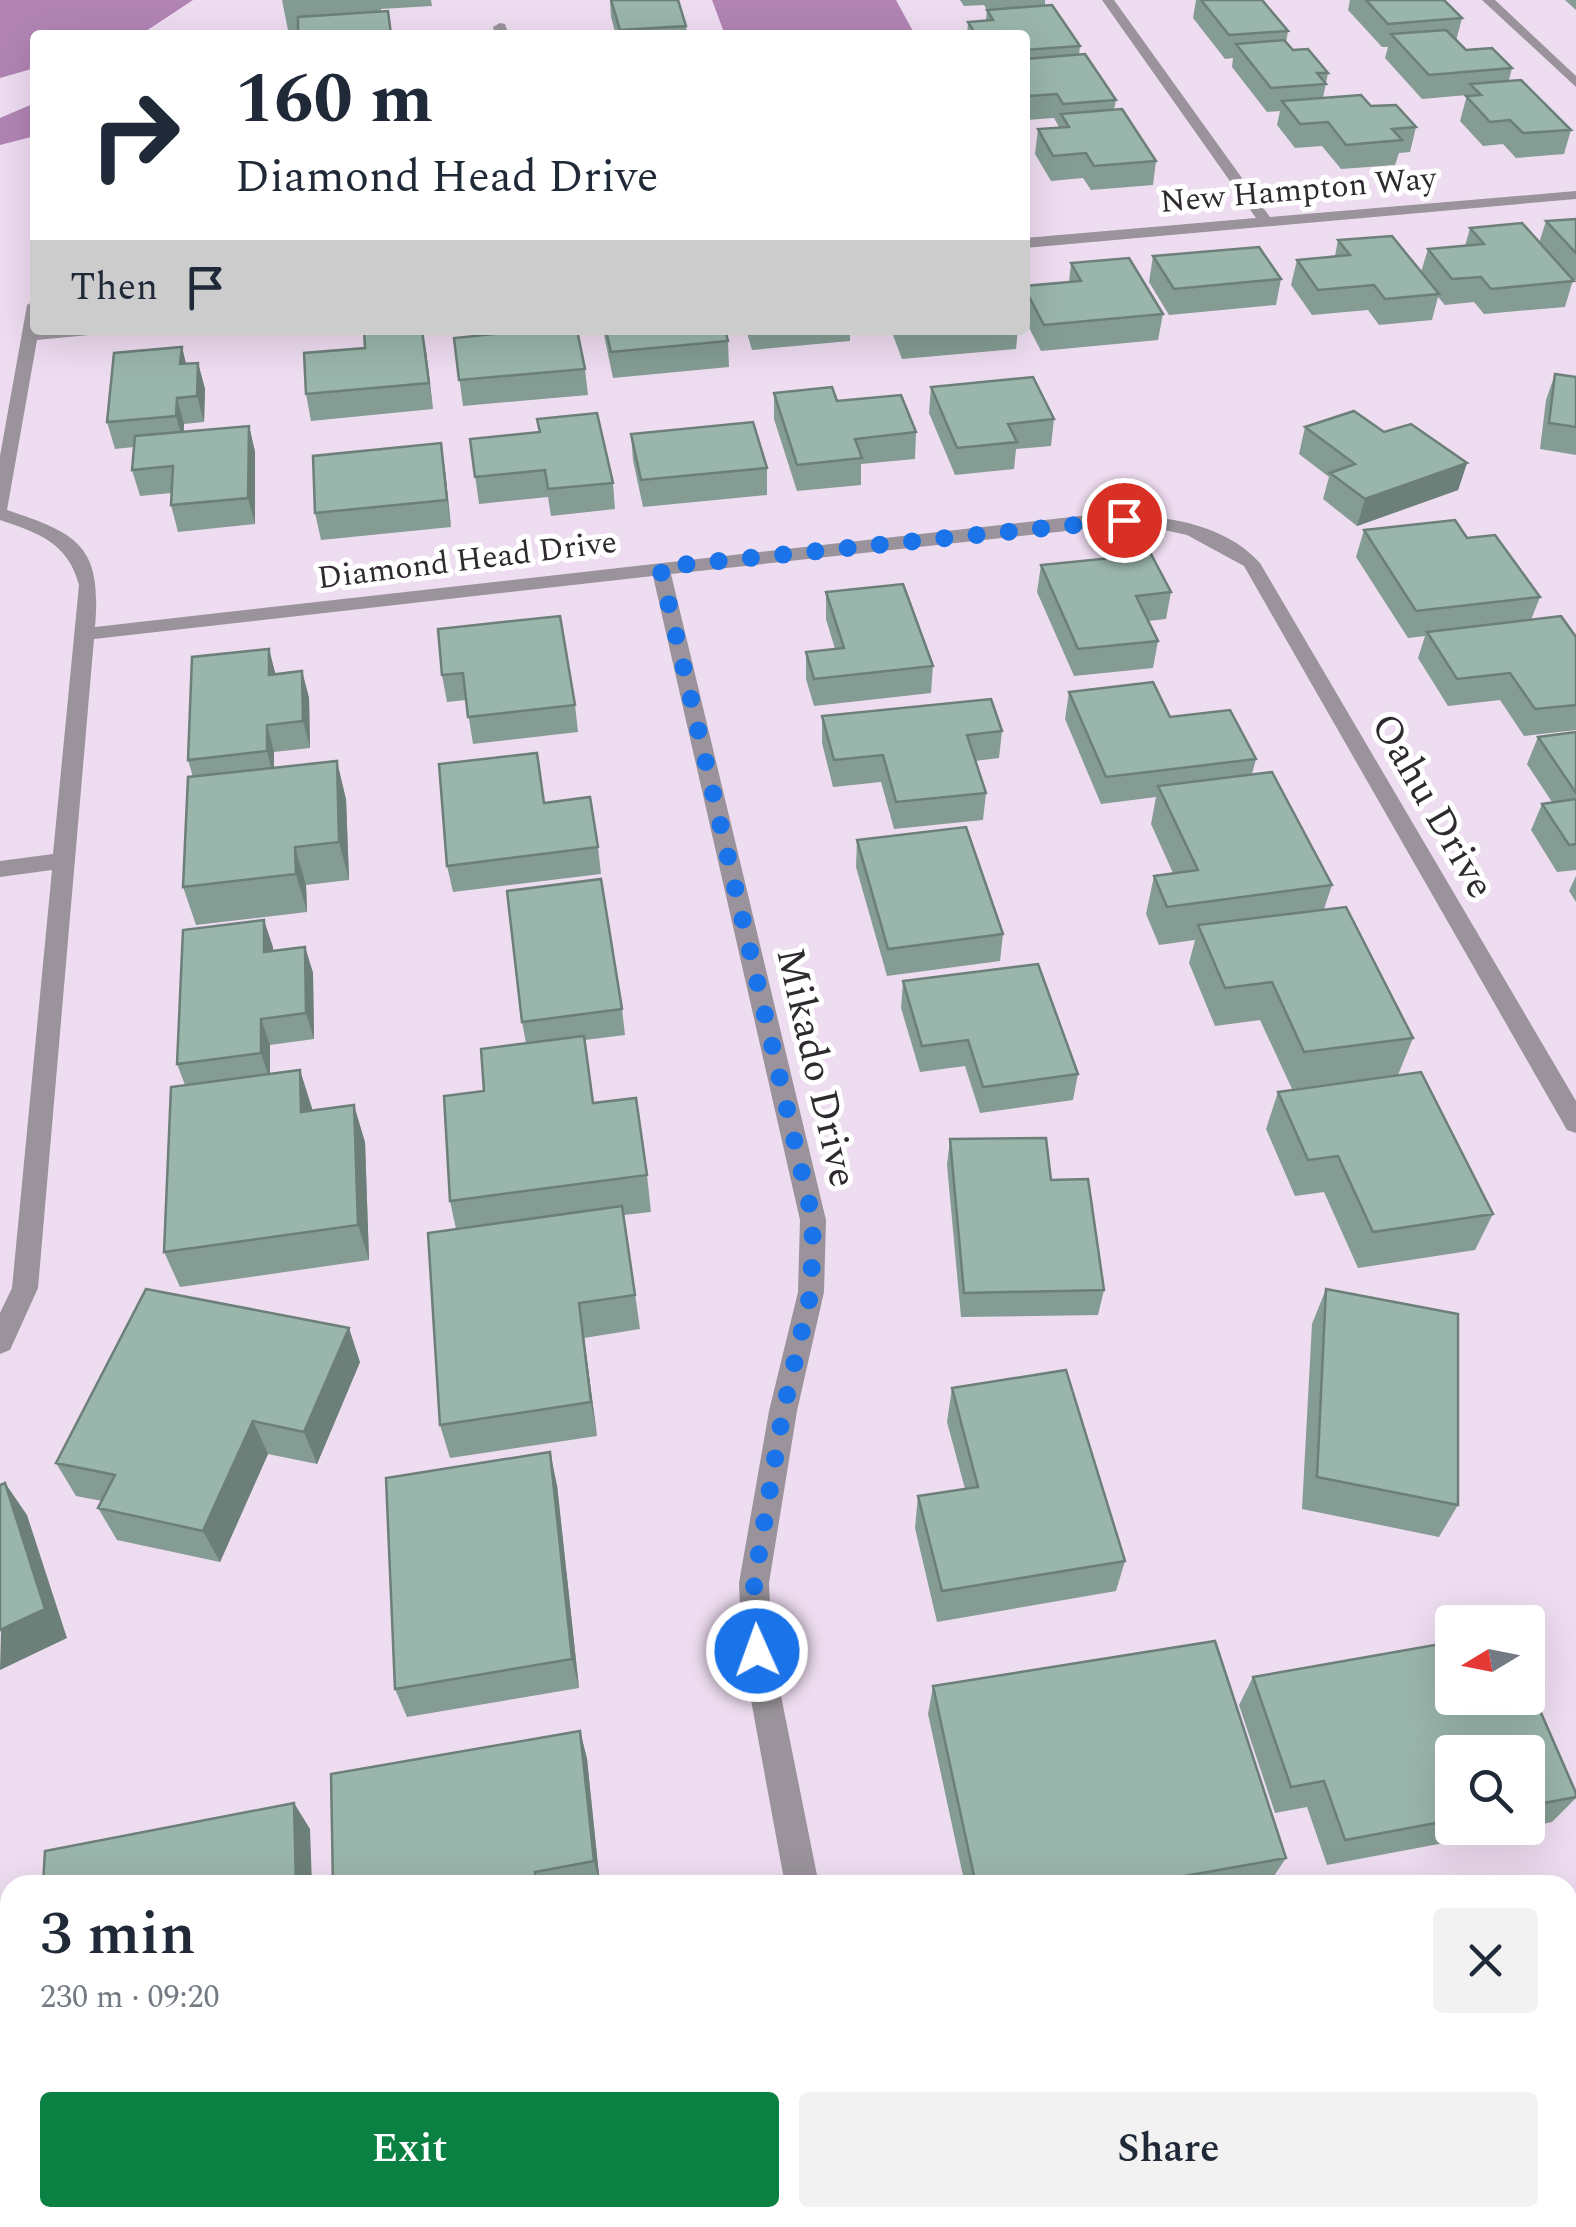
<!DOCTYPE html>
<html lang="en">
<head>
<meta charset="utf-8">
<style>
	:root { --surface:#fff; --page:#f2f2f3; --text:#1f2937; --muted:#747a83; --accent:#0b8043 }
	body { margin:0; font-family:Spectral,serif; background:var(--page); color:var(--text); height:100vh; display:flex; flex-direction:column; font-size:38px; white-space:nowrap }
	* { box-sizing:border-box; margin:0 }
	p { font-size:32px; color:var(--muted) }
	.icon { flex:none; width:55px; height:55px; fill:none; stroke:currentColor; stroke-width:2; stroke-linecap:round; stroke-linejoin:round }
	.map { position:relative; flex:1; overflow:hidden }
	.sheet { position:absolute; left:0px; top:1875px; width:1578px; height:352px; display:flex; flex-direction:column; background:var(--surface); border-radius:30px 30px 0 0; box-shadow:0 10px 40px #0002 }
	.sheet>* { flex:none }
	.banner { position:absolute; left:30px; top:30px; width:1000px; height:305px; border-radius:10px; box-shadow:0 10px 40px #0002; background:#fff; color:var(--text); overflow:hidden }
	.needle { width:65px; rotate:260deg }
	.fabs { position:absolute; left:1435px; top:1605px; display:grid; gap:20px }
	.fabs a { display:grid; place-items:center; width:110px; height:110px; border-radius:10px; background:var(--surface); box-shadow:0 10px 40px #0002; font-size:50px }
	.pin { position:absolute; display:grid; place-items:center; width:85px; height:85px; color:#fff; margin:-42px; border:5px solid #fff; border-radius:50%; box-shadow:0 2px 10px #0007 }
	.me { position:absolute; width:110px; margin:-55px; rotate:358deg; stroke-linejoin:round; filter:drop-shadow(0 0 8px #0008) }
	.turn { display:flex; align-items:center; gap:35px; height:210px; padding:0 40px; font-size:45px }
	.turn .icon { width:130px; height:130px; stroke-width:2.5 }
	.turn b { display:block; font-size:70px; line-height:85px }
	.then { display:flex; align-items:center; height:95px; padding:0 40px; background:#0003; gap:20px; font-size:38px }
	.round { display:grid; place-items:center; flex:none; width:105px; height:105px; border-radius:10px; background:var(--page) }
	.overview { display:flex; align-items:center; justify-content:space-between; height:170px; padding:0 40px }
	h1 { font-size:60px; font-weight:600; line-height:75px }
	.button { display:flex; gap:20px; margin-top:auto; padding:20px 40px }
	.button a { flex:1; height:115px; border-radius:10px; background:var(--accent); color:#fff; font-size:40px; font-weight:600; line-height:115px; text-align:center }
	.button a+a { background:var(--page); color:var(--text) }
	.map>svg:first-child { display:block }
	.water { fill:#b184b4 }
	.lines { fill:none; stroke-linecap:round; stroke-linejoin:round }
	.minor { fill:#9a939b; fill-rule:evenodd }
	.wall { fill:#849c93 }
	.shaded-wall { fill:#6c7f78 }
	.building { fill:#9ab5ab; stroke:#6c7f78; stroke-width:2.5 }
	.route { stroke:#1a73e8; stroke-width:18; stroke-dasharray:0 32.4 }
	.labels { text-anchor:middle; stroke-width:10; stroke-linejoin:round; paint-order:stroke }
	.far-street-label { font-size:32px; fill:#2f2930; stroke:#fff }
	.street-label { font-size:40px; fill:#2f2930; stroke:#fff }
</style>
</head>
<body>
<div class="map">
<svg width="1576" height="2227" viewBox="0 0 1576 2227">
	<rect width="100%" height="100%" fill="#eedcf0"/>
	<!-- water -->
	<path class="water" d="M0,0h193l-53,35h-105v33l-35,10z
		M712,0h184l19,35h-190z
		M35,103v33l-35,9v-27z"/>
	<g class="lines">
		<!-- minor -->
		<path class="minor" d="M1102,0h12l156,217 306,-26v8l-551,49v-10l231,-20z
			M1482,0h13l81,76v11z
			M500,23l5,1 4,11h-14l-2,-8z
			M35,300v30h62l-8,5 -52,5 -30,170c72,24 95,36 88,117l994,-112c58,-1 129,2 171,48l316,538v32l-9,-3 -323,-564 -57,-31 -32,-7 -43,-2 -441,48 155,646 -2,72 -27,119 -28,172 3,68 47,234h-34l-43,-234 -3,-68 30,-172 29,-119 2,-72 -147,-644 -559,63 -56,649 -28,62 -10,4v-41l12,-25 40,-418 -52,7v-16l53,-7 26,-269c-11,-42 -40,-52 -79,-65v-64l27,-151z
			M1576,2025v36l-8,2v-35z
			M715,2218h79l-4,9h-79z"/>
	</g>
	<!-- wall -->
	<path class="wall" d="M282,0h149l1,6 -51,3v2l-83,19h-10z
		M610,0h68l8,26 1,9h-71l-5,-18z
		M960,0h85v6l35,40 -1,9 37,45 -2,10 42,51 -3,24 -62,5 -8,-12 -32,3 -16,-27 3,-25 21,-2 -5,-9 -27,2 -2,-4v-81h-58l1,-13 18,-2 1,-10 -3,-5 -20,1z
		M1196,0h67l25,31 -2,12 7,7 35,23 -5,25 48,8 45,21 -6,25 -11,1 -4,12 -54,4 -19,-23 -27,2 -18,-23 3,-14 -13,1 -35,-45 1,-9 -8,1 -32,-41z
		M1350,0h94l18,18 -6,23 10,9 46,18 -3,12 62,50 -7,24 -48,4 -13,-14 -20,2 -23,-25 7,-26 -45,4 -37,-41 3,-11h-6l-34,-37z
		M1565,0h11v10z
		M1576,219v61h-3l-8,27 -81,7 -10,-12 -29,3 -7,-8 -6,23 -53,5 -11,-15 -56,5 -21,-30 6,-25 38,-4 3,-16 83,32 7,-23 37,-3 5,-18 69,15 7,-22z
		M1153,256l128,23 -5,26 -107,10 -20,-33z
		M1071,263l92,51 -5,26 -117,11 -16,-31v-34l44,-4z
		M515,330l70,39 3,26 -125,11 -9,-68 62,-6z
		M603,330h122l3,11 1,26 -116,11z
		M746,330h104v11l-98,9z
		M891,330h127l-2,19 -114,10z
		M182,347l4,17 12,-1 7,26 -1,33 -20,2v8l65,-6 6,26v72l-77,8 -7,-27v-12l-31,3 -8,-26 2,-23 -19,2 -8,-27z
		M426,351l7,58 -122,12 -5,-27z
		M1555,374l21,3v78l-36,-6 6,-49z
		M931,387l123,32 -3,27 -35,3 -2,20 -59,6 -26,-62z
		M774,393l63,8 79,31 -1,27 -54,5v21l-64,6 -23,-72z
		M1305,427l79,5 83,31 -9,27 -101,36 -34,-27 6,-22 -30,-23z
		M539,432l74,51 2,26 -64,7 -3,-19 -69,7 -9,-65z
		M631,434l136,34v27l-124,12 -10,-47z
		M445,470l6,57 -130,13 -6,-27z
		M1364,530l103,8 73,59 -9,23 45,17v93l-52,6 -24,-36 -52,6 -30,-48 7,-22 -17,2 -52,-81z
		M1041,565l130,27 -5,27 -18,2 10,20 -5,27 -79,8 -37,-84z
		M826,592l107,74 -2,27 -117,13 -8,-27v-27l29,-3 -9,-30z
		M438,629l137,76 3,27 -105,12 -7,-44 -19,2 -5,-27z
		M269,649l6,25 27,-3 7,27 1,50 -36,4v16l72,31 3,81 -43,5 1,27 -111,13 -13,-38 10,-110 -5,-17z
		M1069,692l101,25 86,42 -4,15 80,111 -8,24 89,129 -15,37 -106,14 -32,-69 -45,6 -26,-63 6,-23 -36,5 -13,-31 8,-38 19,-3 -22,-49 5,-27 -55,7 -36,-85z
		M822,716l180,15 -3,27 -24,3 11,32 -3,27 -89,9 -13,-47 -48,5 -11,-44z
		M1576,732v138l-19,2 -26,-42 11,-26 10,-2 -25,-38 11,-27z
		M857,840l146,94 -3,27 -113,15 -31,-109z
		M598,847l3,27 -148,18 -6,-26z
		M1576,876v26l-7,-11z
		M273,947v4l32,-4 8,26 1,66 -44,6v29l42,34v2l53,32 4,118 -189,27 -16,-35 21,-167 -8,-21z
		M903,981l175,93 -5,26 -93,13 -15,-47 -45,6 -19,-64z
		M622,1009l3,26 -40,5 8,63 54,72 4,37 -27,3 16,114 -56,9 13,98 -147,22 -10,-33 16,-196 -6,-28 34,-110 42,-48 -4,-21z
		M1278,1092l215,122 -18,36 -117,18 -34,-76 -29,4 -29,-67z
		M950,1139l101,41 53,110 -6,25 -137,2 -14,-152z
		M1326,1289l132,216 -19,32 -137,-28 10,-185z
		M360,1362l-43,102 -49,-10 -48,108 -103,-22 -19,-32 4,-7 -26,-5 -20,-33z
		M952,1388l173,173 -9,30 -179,31 -22,-94 3,-32 47,-7 -18,-67z
		M557,1485l22,203 -172,29 -12,-28z
		M1452,1642v56h76v-15l48,110v5l-24,24 -24,5v-75h-76v76h72l-197,37 -20,-58 -32,6 -36,-108 14,-28z
		M933,1686l353,172 -16,24 -16,3h-289l-37,-171z
		M580,1731l7,28 13,126h-267z"/>
	<!-- shaded-wall -->
	<path class="shaded-wall" d="M422,330l4,21 7,58 -4,-26z
		M182,347l6,26 -8,-9z
		M198,363l7,26 -1,33 -7,-26z
		M177,398l7,26 -1,18 -7,-26z
		M249,426l6,26v72l-7,-26z
		M441,443l4,27 6,57 -4,-27z
		M1467,463l-9,27 -101,36 8,-27z
		M269,649l7,27 -7,-1z
		M302,671l7,27 1,50 -7,-27z
		M267,725l7,27v26l-7,-27z
		M337,761l9,38 3,81 -10,-38z
		M295,847l11,38 1,27 -11,-38z
		M264,920l9,27v31l-9,-26z
		M305,947l8,26 1,66 -8,-26z
		M261,1019l9,26v35l-9,-27z
		M300,1070l12,38 1,41 -12,-37z
		M354,1105l11,37 4,118 -11,-35z
		M579,1303l5,35 13,98 -6,-34z
		M349,1328l11,34 -43,102 -13,-32z
		M253,1421l15,33 -48,108 -17,-31z
		M550,1452l7,33 22,203 -7,-29z
		M5,1483l22,32 40,123 -67,32z
		M580,1731l7,28 13,126 -6,-24z
		M294,1803l16,26 2,56h-16z
		M0,1934l8,6 -8,82z"/>
	<!-- building -->
	<path class="building" d="M611,0h67l8,26 -66,4z
		M1201,0h61l26,31 -59,4z
		M1366,0h78l18,18 -74,6z
		M1052,5l28,41 -55,4v-15h-49l-8,-13 25,-2 -6,-10z
		M388,11l3,24h-93v-18z
		M1446,30l20,20 26,-2 20,20 -83,7 -38,-41z
		M1284,40l9,10 15,-1 20,24h-11l9,11 -55,4 -35,-44z
		M1085,54l31,46 -53,4 -6,-10 -28,2 -4,-8v-29z
		M1521,80l50,50 -48,3 -13,-13 -20,2 -24,-26 15,-1 -11,-11z
		M1361,95l10,11 25,-1 20,22 -24,2 10,11 -56,5 -18,-23 -28,2 -18,-23z
		M1122,109l34,52 -62,5 -8,-13 -33,3 -15,-27 31,-2 -8,-13z
		M1576,219v34l-30,-32z
		M1522,223l52,58 -83,8 -10,-12 -29,2 -24,-30 56,-5 -14,-16z
		M1392,236l47,58 -54,5 -11,-14 -56,5 -21,-30 53,-5 -12,-15z
		M1259,247l22,32 -107,10 -21,-33z
		M1129,258l34,56 -119,11 -19,-36v-3l56,-5 -10,-18z
		M364,330h58l7,53 -123,11 -2,-41 61,-5z
		M516,330h61l8,39 -126,11 -5,-42 62,-6z
		M606,330h119l3,11 -117,11z
		M902,330h37l-36,3z
		M182,347l-2,17 18,-1 -1,33 -20,2 -1,18 -69,6 7,-69z
		M1555,374l21,3v50l-27,-4z
		M1033,377l21,42 -46,5 9,18 -60,6 -26,-61z
		M832,387l5,14 64,-6 15,37 -61,7 7,19 -65,7 -23,-72z
		M1354,411l30,21 27,-8 56,39 -102,36 -35,-26 25,-9 -50,-37z
		M597,413l16,70 -65,6 -3,-19 -70,7 -5,-38 70,-7 -3,-13z
		M753,422l14,46 -126,12 -10,-46z
		M249,426l-1,72 -77,7 2,-39 -41,4 3,-34z
		M441,443l6,57 -132,13 -2,-57z
		M1455,520l12,18 28,-3 45,62 -124,14 -52,-81z
		M1151,554l20,38 -35,4 22,45 -80,8 -37,-84z
		M903,584l30,82 -119,13 -8,-27 38,-4 -18,-56z
		M560,616l15,89 -107,12 -5,-44 -21,2 -4,-46z
		M1561,616l15,21v68l-41,4 -25,-36 -53,6 -30,-47z
		M269,649v26l33,-4 1,50 -36,4v26l-79,9 4,-103z
		M1153,682l17,35 60,-7 26,49 -150,18 -37,-85z
		M991,699l11,32 -35,4 19,58 -90,9 -13,-47 -49,5 -12,-44z
		M1576,732v61l-38,-56z
		M537,753l7,50 46,-6 8,50 -151,19 -8,-102z
		M337,761l2,81 -44,5 1,27 -113,13 5,-110z
		M1272,772l60,113 -165,22 -13,-31 44,-6 -40,-84z
		M1576,799v45l-7,1 -27,-41z
		M966,827l37,107 -115,15 -31,-109z
		M601,879l21,130 -100,13 -15,-131z
		M1346,907l67,131 -109,14 -32,-70 -47,6 -27,-63z
		M264,920v32l41,-5 1,66 -45,6v34l-84,11 6,-134z
		M1038,964l40,110 -95,13 -15,-47 -46,6 -19,-65z
		M584,1036l9,67 43,-5 11,77 -197,26 -6,-105 40,-5 -3,-42z
		M300,1070l1,42 53,-7 4,120 -194,27 7,-165z
		M1421,1072l72,142 -120,18 -35,-76 -30,4 -30,-68z
		M1046,1138l5,42 37,-1 16,111 -140,3 -14,-154z
		M622,1206l13,89 -56,8 12,99 -151,23 -12,-192z
		M146,1289l203,39 -45,104 -51,-11 -50,110 -105,-23 17,-33 -59,-12z
		M1326,1289l132,25v191l-141,-28z
		M1066,1370l59,191 -183,30 -24,-95 60,-9 -26,-99z
		M550,1452l22,207 -177,30 -9,-211z
		M5,1483l40,126 -45,21v-145z
		M1215,1641l71,217 -152,27h-158l-43,-199z
		M1452,1642v56h76v-15l48,110v4l-48,9v-54h-76v68l-107,20 -21,-59 -33,6 -38,-110z
		M580,1731l14,130 -59,11 1,13h-203l-2,-111z
		M294,1803l2,82h-253l2,-34z"/>
	<g class="lines">
		<!-- route -->
		<path class="route" d="M757,1651l-3,-68 29,-171 28,-120 2,-72 -153,-653 464,-47"/>
	</g>
	<g class="labels">
		<!-- far-street labels -->
		<g class="far-street-label">
			<text transform="translate(1298 189) rotate(-5)" y="11">New Hampton Way</text>
			<text transform="translate(467 559) rotate(-7)" y="11">Diamond Head Drive</text>
		</g>
		<!-- street labels -->
		<g class="street-label">
			<text transform="translate(1434 805) rotate(60)" y="14">Oahu Drive</text>
			<text transform="translate(818 1067) rotate(77)" y="14">Mikado Drive</text>
		</g>
	</g>
</svg>
<div class="fabs">
<a><svg class="needle" viewBox="-14 -14 28 28"><path d="M0-13l5 13h-10z" fill="#e53935"/><path d="M0 13l5-13h-10z" fill="#747a83"/></svg></a>
<a><svg class="icon" aria-label="search" viewBox="0 0 24 24"><circle cx="10" cy="10" r="6"/><path d="M15 15l6 6"/></svg></a>
</div>
<div class="pin" style="left:1124px;top:520px;background:#d93025"><svg class="icon" aria-label="arrive" viewBox="0 0 24 24"><path d="M6 21V4h12l-3 4 3 4H6"/></svg></div>
<svg class="me" style="left:757px;top:1651px" viewBox="-20 -20 40 40"><circle r="17" fill="#1a73e8" stroke="#fff" stroke-width="3"/><path d="M0-11L8 9 0 5-8 9z" fill="#fff"/></svg>
<div class="banner">
<div class="turn"><svg class="icon" aria-label="right" viewBox="0 0 24 24"><path d="M7 20v-9h11M14 6l5 5-5 5"/></svg><div><b>160 m</b>Diamond Head Drive</div></div>
<div class="then">Then<svg class="icon" aria-label="arrive" viewBox="0 0 24 24"><path d="M6 21V4h12l-3 4 3 4H6"/></svg></div>
</div>
<section class="sheet">
<div class="overview"><div><h1>3 min</h1><p>230 m · 09:20</p></div><a class="round"><svg class="icon" aria-label="close" viewBox="0 0 24 24"><path d="M6 6l12 12M18 6L6 18"/></svg></a></div>
<div class="button"><a>Exit</a><a>Share</a></div>
</section>
</div>
</body>
</html>
